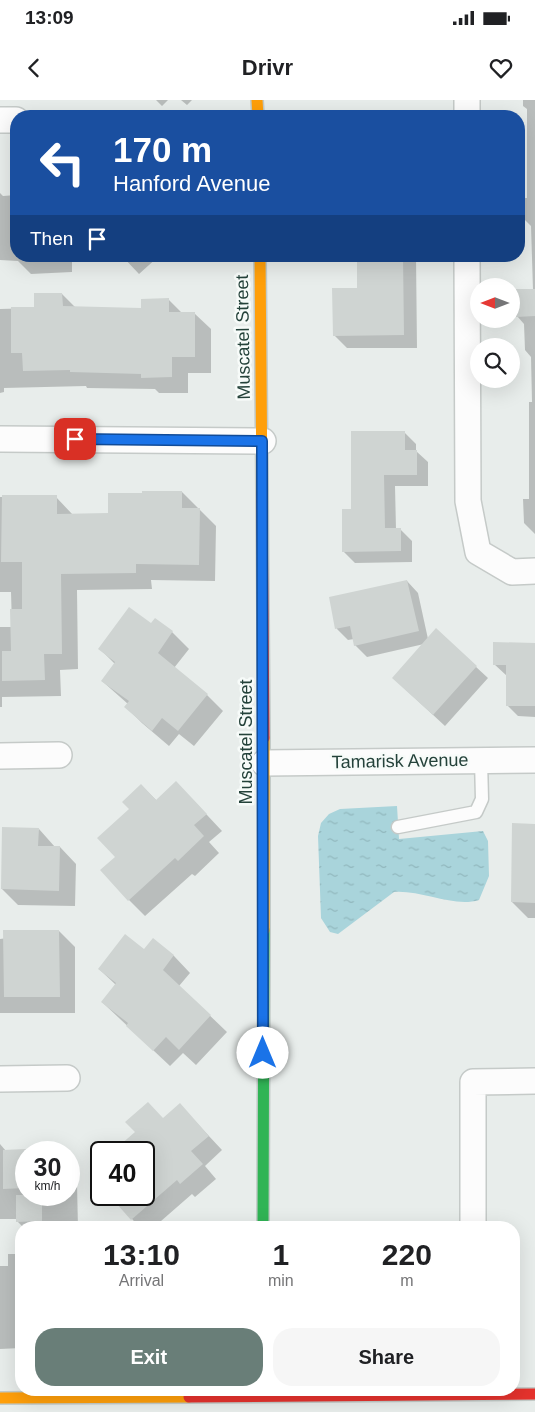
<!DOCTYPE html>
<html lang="en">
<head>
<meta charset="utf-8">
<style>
	:root { --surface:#fff; --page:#f6f6f6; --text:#202124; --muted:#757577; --accent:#697e78 }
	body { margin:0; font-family:Helvetica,sans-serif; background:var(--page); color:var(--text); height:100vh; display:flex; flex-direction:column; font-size:19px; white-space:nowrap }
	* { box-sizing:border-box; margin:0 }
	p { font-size:16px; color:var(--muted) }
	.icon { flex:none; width:28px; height:28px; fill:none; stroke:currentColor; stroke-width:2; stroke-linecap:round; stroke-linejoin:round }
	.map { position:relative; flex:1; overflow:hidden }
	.drawer { position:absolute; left:15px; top:1121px; width:505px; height:175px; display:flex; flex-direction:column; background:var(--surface); border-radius:20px; box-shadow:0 5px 20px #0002 }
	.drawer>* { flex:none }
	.top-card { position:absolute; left:10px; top:10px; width:515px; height:152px; border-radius:20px; box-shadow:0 5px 20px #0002; background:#1a4fa0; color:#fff; overflow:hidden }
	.needle { width:32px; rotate:270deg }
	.controls { position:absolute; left:470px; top:178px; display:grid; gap:10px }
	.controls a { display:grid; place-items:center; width:50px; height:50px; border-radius:50%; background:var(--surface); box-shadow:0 5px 20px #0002; font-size:25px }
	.speed { position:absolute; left:15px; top:1041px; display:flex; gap:10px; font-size:25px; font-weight:700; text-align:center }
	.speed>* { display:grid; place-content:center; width:65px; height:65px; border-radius:50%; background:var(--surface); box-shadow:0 5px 20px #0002; line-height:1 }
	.speed small { font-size:12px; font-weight:400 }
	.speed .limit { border:2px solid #111; border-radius:8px; background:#fff; color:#111 }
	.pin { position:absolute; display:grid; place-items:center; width:42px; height:42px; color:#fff; margin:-21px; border-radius:10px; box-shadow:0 2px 8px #0006 }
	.me { position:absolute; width:55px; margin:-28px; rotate:0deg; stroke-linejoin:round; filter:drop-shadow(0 0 4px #0008) }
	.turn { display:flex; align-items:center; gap:18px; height:105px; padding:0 20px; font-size:22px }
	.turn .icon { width:65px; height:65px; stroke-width:2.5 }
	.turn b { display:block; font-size:35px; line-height:42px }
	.then { display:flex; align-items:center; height:48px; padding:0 20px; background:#0003; gap:10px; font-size:19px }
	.eta { display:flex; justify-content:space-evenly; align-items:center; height:85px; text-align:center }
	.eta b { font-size:30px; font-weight:600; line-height:35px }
	.button { display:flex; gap:10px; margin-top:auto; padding:10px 20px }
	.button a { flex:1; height:58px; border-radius:20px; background:var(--accent); color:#fff; font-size:20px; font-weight:600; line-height:58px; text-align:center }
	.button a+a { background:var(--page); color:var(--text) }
	.status { display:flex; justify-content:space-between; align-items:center; height:35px; padding:0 25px; background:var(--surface); direction:ltr }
	.status svg { height:14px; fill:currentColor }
	header { display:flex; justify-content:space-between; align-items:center; height:65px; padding:0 20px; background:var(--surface); font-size:22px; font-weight:600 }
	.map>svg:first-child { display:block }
	.water { fill:url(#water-ripples) }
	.shadow { fill:#0003 }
	.building { fill:#cfd4d2 }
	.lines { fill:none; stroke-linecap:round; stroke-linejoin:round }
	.lane-casing { stroke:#c5cac8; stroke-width:15 }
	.street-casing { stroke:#c5cac8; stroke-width:28 }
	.fast-casing { stroke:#c3cbc8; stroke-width:14 }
	.slow-casing { stroke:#c3cbc8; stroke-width:14 }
	.jam-casing { stroke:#c3cbc8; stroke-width:14 }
	.lane { stroke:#fcfcfc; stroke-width:12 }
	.street { stroke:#fcfcfc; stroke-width:25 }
	.fast { stroke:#30b455; stroke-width:11 }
	.slow { stroke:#ff9f0a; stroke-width:11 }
	.jam { stroke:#e5322d; stroke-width:11 }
	.route-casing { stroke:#114b97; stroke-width:12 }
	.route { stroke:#1a73e8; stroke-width:9 }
	.labels { text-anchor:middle; stroke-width:5; stroke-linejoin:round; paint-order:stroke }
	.street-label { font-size:18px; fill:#24423a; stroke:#f7fbf9 }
</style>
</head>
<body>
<div class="status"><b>13:09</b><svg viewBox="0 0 49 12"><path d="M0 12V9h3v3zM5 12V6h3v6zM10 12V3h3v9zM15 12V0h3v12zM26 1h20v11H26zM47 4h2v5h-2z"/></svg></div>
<header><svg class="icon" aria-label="back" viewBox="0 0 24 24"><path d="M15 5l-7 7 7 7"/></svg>Drivr<svg class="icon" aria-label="heart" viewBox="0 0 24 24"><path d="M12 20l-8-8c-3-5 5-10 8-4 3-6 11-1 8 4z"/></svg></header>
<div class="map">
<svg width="535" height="1312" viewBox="0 0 535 1312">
	<defs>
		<pattern id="water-ripples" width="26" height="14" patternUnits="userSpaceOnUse" patternTransform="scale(1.25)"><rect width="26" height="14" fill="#a9d4db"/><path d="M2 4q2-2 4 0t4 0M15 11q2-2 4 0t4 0" fill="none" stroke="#91b7bd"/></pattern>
	</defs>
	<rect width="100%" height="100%" fill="#e8edeb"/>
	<!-- water -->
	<path class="water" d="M397,706l2,33 84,-8 5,10 1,35 -10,24c-25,8 -57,-10 -85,-8l-56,42 -8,-2 -9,-14 -3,-82 3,-13 8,-9 11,-5z"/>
	<!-- shadow -->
	<path class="shadow" d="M156,0h12l-6,6z
		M181,0h11l-5,5z
		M523,0h12v434l-11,-11 -1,-24h6v-97h3l-1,-45 -6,-7 -1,-26 -7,-8 16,-26 -2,-64 -7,-7 -1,-21h4v-89l-4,-3z
		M0,93l3,3 13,-1v61h56v16l-41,2 -13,-13 -18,-1z
		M122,156h37l-20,18z
		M358,156h58l1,92h-70l-13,-13 24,-46z
		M62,194l14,14 66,1 27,-9 13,13h12l17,16v44h-23v20h-29l-4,-4 -68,-1 -1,-2 -82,2v4l-4,1v-84l35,-1z
		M404,332l12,12v7l12,11v24h-33l1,43h4l12,12v21l-57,1 -12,-12 10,-41z
		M182,392l34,34 -1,55 -64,-1 1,9 -75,1 1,79 -18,1 1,26 -59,1v10h-2v-80h12l-1,-35h-11v-95h56l17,18 37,-1z
		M407,481l11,12 10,46 8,-9 52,48 -43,48 -40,-37 19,-45 -57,13 -12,-12 -1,-6 -6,1 -11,-11 -7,-31z
		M155,520l17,12 17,17 -15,19 33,27 16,16 -29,35 -15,-12 -10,12 -27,-23 -16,-16 2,-3 -26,-23 13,-17 -15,-15 51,-24z
		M535,544v73l-17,-1 -11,-11v-29l-13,-12z
		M141,685l16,16 35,-2 30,32 -13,11 10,11 -24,23 -3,-2 -47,42 -16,-16 -12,-43 14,-48z
		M535,725v93h-7l-16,-16z
		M39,729l16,18h5l16,17 -1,42 -57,-1 -16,-16z
		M59,831l16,16v66h-75v-74z
		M153,840l21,16 16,17 -11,13 48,46 -31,33 -13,-12 -13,13 -68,-64 14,-17 -17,-16 45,-18z
		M180,1005l42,45 -17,16 11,13 -21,18 -3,-3 -39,34h-13l-29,-33h33v-43h-30l22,-20 28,-13z
		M0,1044l6,7 36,-1 2,2h-18v43h43v-20l8,9 1,44h-54l-7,-7v-2h-17z
		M8,1154h13v94l-21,1v-83h8z"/>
	<!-- building -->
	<path class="building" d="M357,156h46l1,79 -71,1 -1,-48h25z
		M515,189h20v27l-19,1z
		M34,193h28l1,13 78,2v-9l28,-1v14h26v45h-23v20l-31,1v-4l-71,-2v-2l-47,1 -1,-18h-11v-46h23z
		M351,331h54v19h12v25h-33l1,53h16v23l-59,1v-43h9z
		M142,391h40v17h18l-1,57 -63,-1v9l-75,1 1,80h-18l1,26 -43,1v-30h9l-1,-42h12v-47h-21l1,-67h55v19l51,-1v-20h34z
		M407,480l12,51 -65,15 -4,-20 -15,3 -6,-32z
		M129,507l22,16 4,-5 18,13 -15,22 50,41 -30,37 -16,-13 -10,13 -28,-24 5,-6 -28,-20 14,-19 -17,-13z
		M436,528l41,38 -44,49 -41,-37z
		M493,542l42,1v63h-29v-41h-13z
		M176,681l31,33 -13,11 10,11 -26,25 -3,-3 -47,43 -28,-31 15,-13 -18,-19 32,-29 -7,-7 19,-18 15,16z
		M512,723l23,1v79l-24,-1z
		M2,727l37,1 -1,18h22l-1,45 -58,-2z
		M3,830h56l1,67h-56z
		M125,834l19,15 9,-11 21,17 -11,15 48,45 -32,35 -13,-13 -13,14 -27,-25 2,-3 -27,-21 15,-19 -18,-14z
		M148,1002l15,16 17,-15 29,33 -18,15 12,13 -23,20 -3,-4 -46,40 -22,-25h35v-43h-32l23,-20 -10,-10z
		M26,1049v39l-23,1v-39z
		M16,1095h26v26l-26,1z"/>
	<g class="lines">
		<defs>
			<path id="lane" d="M398,727l78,-15 6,-13 -1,-39"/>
			<path id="street" d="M467,0v16
				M0,20h16
				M467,156l1,245 10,51 34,20 23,-1
				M0,339l263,2
				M0,656l59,-1
				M264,663l271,-3
				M0,979l67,-1
				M473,1128v-146l62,-1"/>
			<path id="fast" d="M263,1128l1,-298"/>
			<path id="slow" d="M257,0l1,16
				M260,156l2,237
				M264,830v-192
				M0,1298l189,-1"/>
			<path id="jam" d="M262,393l2,245
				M189,1297l346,-3"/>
		</defs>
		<!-- lane casing -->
		<use href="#lane" class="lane-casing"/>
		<!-- street casing -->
		<use href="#street" class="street-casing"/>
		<!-- fast casing -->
		<use href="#fast" class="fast-casing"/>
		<!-- slow casing -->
		<use href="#slow" class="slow-casing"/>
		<!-- jam casing -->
		<use href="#jam" class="jam-casing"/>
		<!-- lane -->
		<use href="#lane" class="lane"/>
		<!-- street -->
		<use href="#street" class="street"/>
		<!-- fast -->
		<use href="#fast" class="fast"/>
		<!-- slow -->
		<use href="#slow" class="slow"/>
		<!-- jam -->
		<use href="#jam" class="jam"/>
	</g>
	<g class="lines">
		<defs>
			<path id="route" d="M75,339l187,2 1,612"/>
		</defs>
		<!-- route casing -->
		<use href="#route" class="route-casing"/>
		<!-- route -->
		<use href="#route" class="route"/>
	</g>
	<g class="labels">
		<!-- street labels -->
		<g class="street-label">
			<text transform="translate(243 237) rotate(-91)" y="6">Muscatel Street</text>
			<text transform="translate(246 642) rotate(-90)" y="6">Muscatel Street</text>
			<text transform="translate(400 661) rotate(-1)" y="6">Tamarisk Avenue</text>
		</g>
	</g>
</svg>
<div class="controls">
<a><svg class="needle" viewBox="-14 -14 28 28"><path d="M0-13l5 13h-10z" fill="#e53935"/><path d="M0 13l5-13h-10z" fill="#757577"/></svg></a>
<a><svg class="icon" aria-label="search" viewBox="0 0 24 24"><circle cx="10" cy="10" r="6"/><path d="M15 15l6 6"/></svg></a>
</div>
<div class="speed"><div>30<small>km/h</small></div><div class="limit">40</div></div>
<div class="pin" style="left:75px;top:339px;background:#d93025"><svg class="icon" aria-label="arrive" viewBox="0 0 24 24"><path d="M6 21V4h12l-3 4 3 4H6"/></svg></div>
<svg class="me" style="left:263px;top:953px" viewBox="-20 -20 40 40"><circle r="19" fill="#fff"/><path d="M0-13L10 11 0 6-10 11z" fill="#1a73e8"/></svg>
<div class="top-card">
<div class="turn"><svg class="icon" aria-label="left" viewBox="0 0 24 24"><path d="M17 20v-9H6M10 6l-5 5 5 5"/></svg><div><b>170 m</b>Hanford Avenue</div></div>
<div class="then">Then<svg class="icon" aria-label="arrive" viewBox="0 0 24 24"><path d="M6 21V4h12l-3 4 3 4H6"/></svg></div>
</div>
<section class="drawer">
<div class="eta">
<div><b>13:10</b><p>Arrival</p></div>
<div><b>1</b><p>min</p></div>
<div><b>220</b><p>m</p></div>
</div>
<div class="button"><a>Exit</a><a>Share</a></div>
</section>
</div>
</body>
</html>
